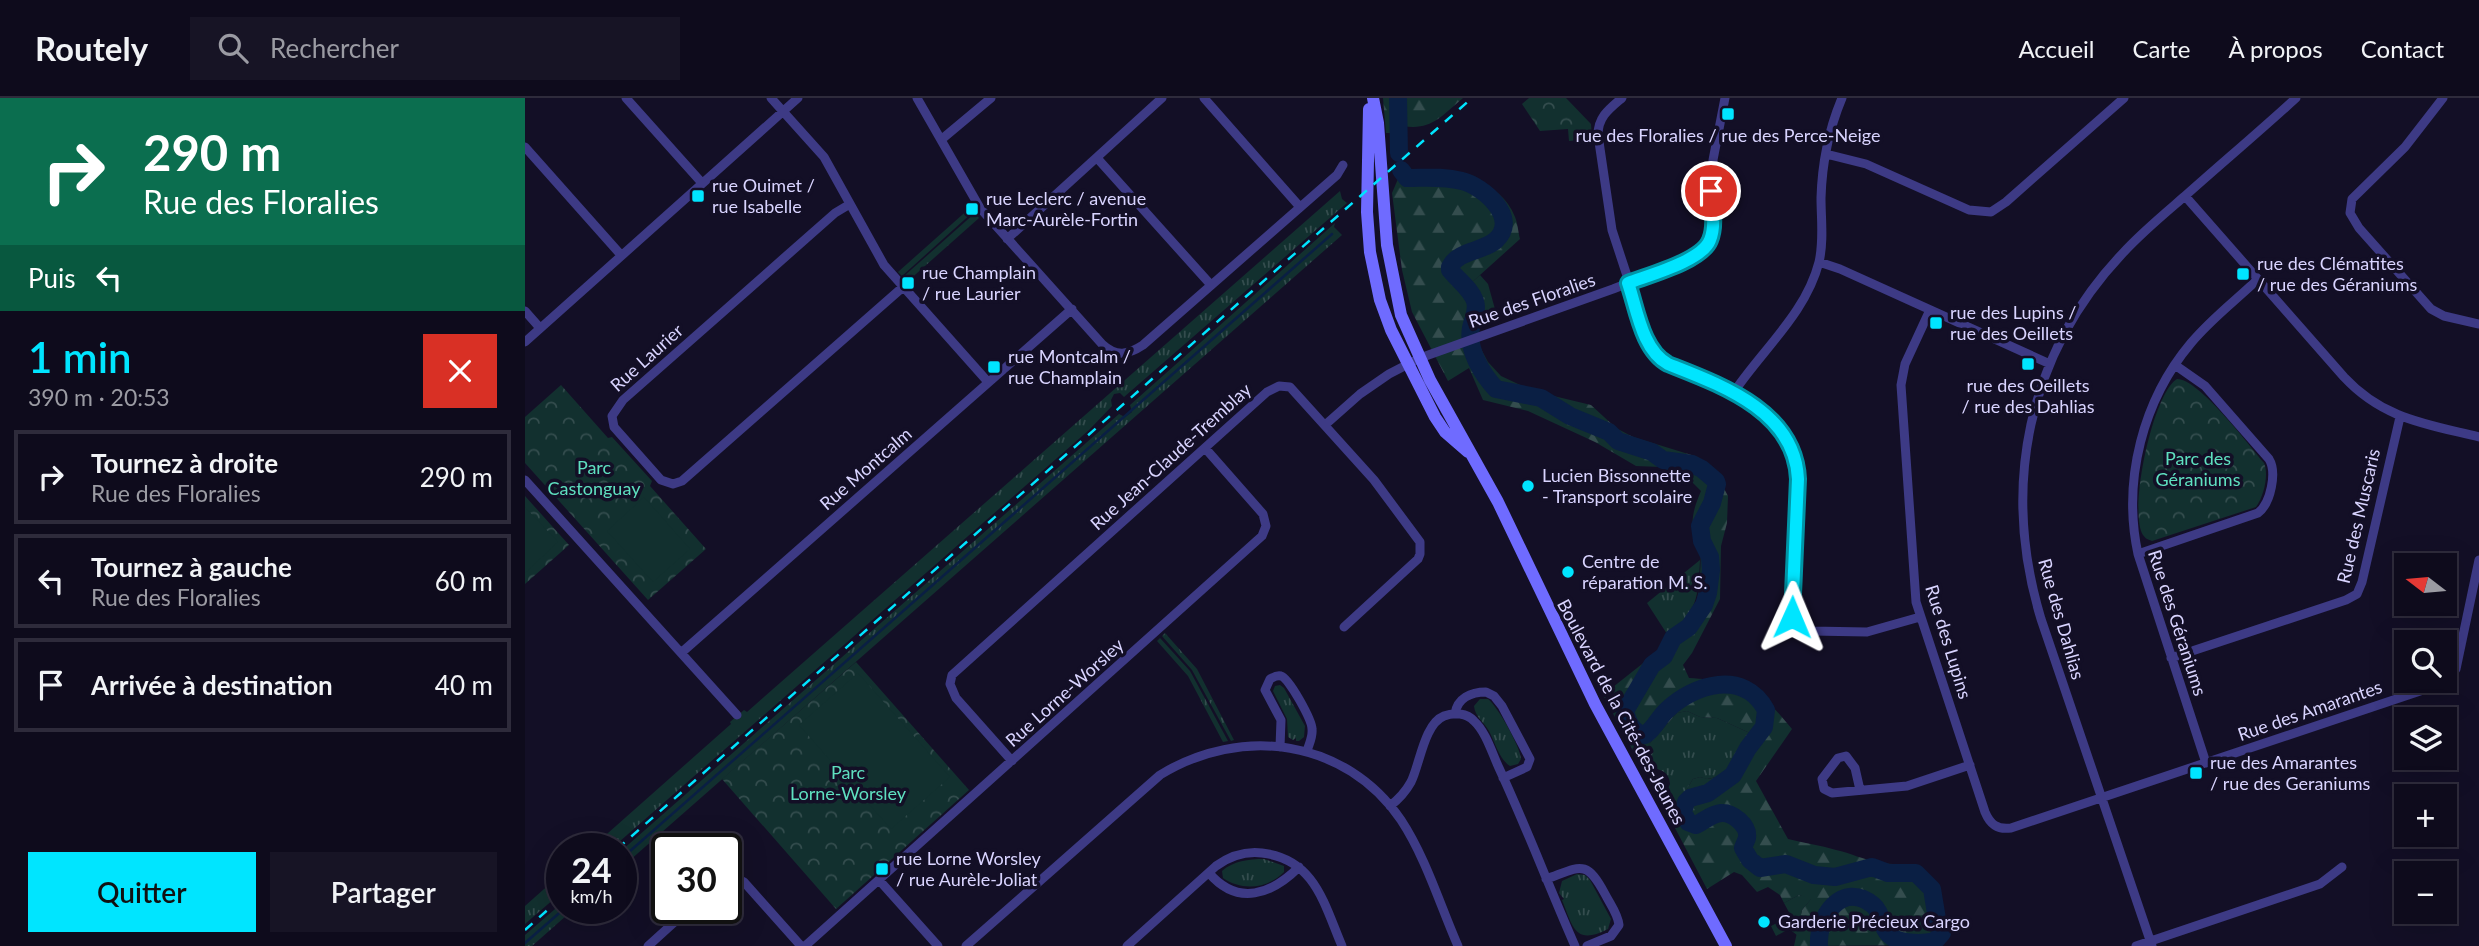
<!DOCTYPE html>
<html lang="fr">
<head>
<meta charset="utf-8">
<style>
	:root { --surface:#0e0b1c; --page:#171425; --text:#f1f3f6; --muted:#9b9ba3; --line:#2e2b3b; --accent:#00e5ff }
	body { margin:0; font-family:Lato,sans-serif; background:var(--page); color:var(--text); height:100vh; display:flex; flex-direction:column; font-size:26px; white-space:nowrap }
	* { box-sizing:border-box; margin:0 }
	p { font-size:23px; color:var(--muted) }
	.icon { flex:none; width:38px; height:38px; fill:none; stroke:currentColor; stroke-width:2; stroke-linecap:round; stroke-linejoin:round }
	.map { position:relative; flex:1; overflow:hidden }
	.side { display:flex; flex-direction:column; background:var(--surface); width:525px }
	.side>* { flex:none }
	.guide { background:#0b6e4f; color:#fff; overflow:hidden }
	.needle { width:46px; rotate:286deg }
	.fabs { position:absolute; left:1869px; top:455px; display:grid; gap:14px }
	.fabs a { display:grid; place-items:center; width:63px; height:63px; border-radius:0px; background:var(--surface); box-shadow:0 7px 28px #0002,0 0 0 2px var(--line); font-size:35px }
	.speed { position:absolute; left:21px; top:735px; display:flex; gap:14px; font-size:35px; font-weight:700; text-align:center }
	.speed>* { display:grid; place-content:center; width:91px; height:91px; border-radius:50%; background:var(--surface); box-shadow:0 7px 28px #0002,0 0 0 2px var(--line); line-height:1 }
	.speed small { font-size:18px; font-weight:400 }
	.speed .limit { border:4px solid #111; border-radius:10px; background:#fff; color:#111 }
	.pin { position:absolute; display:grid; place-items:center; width:60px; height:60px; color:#fff; margin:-30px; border:4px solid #fff; border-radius:50%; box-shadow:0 2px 7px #0007 }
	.me { position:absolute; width:77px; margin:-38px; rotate:1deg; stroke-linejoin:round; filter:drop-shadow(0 0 5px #0008) }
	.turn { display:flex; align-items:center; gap:24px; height:147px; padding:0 28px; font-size:32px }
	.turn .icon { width:91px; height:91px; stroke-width:2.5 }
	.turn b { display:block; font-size:49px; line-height:60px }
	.then { display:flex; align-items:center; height:66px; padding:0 28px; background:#0003; gap:14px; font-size:26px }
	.round { display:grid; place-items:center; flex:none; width:74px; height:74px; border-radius:0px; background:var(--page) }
	.head { display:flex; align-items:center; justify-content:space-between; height:119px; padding:0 28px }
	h1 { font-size:42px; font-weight:600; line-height:52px; color:var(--accent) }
	.primary-button { display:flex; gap:14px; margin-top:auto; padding:14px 28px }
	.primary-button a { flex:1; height:80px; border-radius:0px; background:var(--accent); color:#111; font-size:28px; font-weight:600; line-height:80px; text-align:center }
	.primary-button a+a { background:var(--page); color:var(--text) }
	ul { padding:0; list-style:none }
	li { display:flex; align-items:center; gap:21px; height:94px; margin:0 14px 10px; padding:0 14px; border:4px solid var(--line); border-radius:0px }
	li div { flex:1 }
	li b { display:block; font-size:26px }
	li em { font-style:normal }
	header { display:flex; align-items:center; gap:42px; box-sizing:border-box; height:98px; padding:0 35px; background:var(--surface); border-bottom:2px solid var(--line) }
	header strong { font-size:33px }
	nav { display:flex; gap:38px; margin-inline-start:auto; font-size:24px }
	.search { width:490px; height:63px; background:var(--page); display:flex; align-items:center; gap:18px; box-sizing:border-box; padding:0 24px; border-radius:0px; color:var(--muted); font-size:26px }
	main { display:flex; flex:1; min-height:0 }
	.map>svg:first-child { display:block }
	.grass { fill:url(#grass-tufts) }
	.forest { fill:url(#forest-firs) }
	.park { fill:url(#park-crowns) }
	.pitch { fill:#12302f }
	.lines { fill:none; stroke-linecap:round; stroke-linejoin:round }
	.stream { stroke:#0a1f44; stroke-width:2.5 }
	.river { stroke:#0a1f44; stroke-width:18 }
	.street { stroke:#3d3a85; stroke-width:9 }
	.secondary { stroke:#6f6bff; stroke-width:12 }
	.rail { stroke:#00e5ff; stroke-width:2.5; stroke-dasharray:10 9; stroke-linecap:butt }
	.route-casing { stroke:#0095a6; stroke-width:18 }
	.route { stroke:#00e5ff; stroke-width:12 }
	.poi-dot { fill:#00e5ff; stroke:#130f26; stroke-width:2.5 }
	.labels { text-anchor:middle; stroke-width:7; stroke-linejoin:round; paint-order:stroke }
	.poi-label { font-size:18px; fill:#d9d4ff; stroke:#130f26; text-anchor:start }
	.street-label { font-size:18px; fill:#d9d4ff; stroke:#130f26 }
	.park-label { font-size:18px; fill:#5fe0c0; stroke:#130f26 }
</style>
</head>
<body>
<header>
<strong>Routely</strong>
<div class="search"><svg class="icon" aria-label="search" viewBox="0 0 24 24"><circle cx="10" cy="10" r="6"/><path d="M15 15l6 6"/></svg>Rechercher</div>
<nav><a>Accueil</a><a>Carte</a><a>À propos</a><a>Contact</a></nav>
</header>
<main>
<section class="side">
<div class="guide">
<div class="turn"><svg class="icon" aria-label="right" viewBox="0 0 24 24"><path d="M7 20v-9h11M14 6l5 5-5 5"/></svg><div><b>290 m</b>Rue des Floralies</div></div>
<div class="then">Puis<svg class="icon" aria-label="left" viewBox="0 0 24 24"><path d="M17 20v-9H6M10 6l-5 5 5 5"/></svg></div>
</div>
<div class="head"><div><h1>1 min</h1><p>390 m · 20:53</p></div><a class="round" style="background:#d93025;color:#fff"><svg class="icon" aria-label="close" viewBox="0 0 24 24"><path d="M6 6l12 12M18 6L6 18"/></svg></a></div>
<ul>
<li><svg class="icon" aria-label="right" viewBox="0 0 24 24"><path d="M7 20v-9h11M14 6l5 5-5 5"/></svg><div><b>Tournez à droite</b><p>Rue des Floralies</p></div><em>290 m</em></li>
<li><svg class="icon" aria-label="left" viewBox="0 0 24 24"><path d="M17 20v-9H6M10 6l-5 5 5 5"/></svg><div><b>Tournez à gauche</b><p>Rue des Floralies</p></div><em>60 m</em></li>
<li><svg class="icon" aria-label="arrive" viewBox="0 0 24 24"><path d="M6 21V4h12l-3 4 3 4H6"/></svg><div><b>Arrivée à destination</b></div><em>40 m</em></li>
</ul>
<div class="primary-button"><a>Quitter</a><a>Partager</a></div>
</section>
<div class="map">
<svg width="1954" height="848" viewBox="0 0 1954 848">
	<defs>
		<pattern id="grass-tufts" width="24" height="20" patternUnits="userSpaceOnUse" patternTransform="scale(1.75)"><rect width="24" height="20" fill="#12302f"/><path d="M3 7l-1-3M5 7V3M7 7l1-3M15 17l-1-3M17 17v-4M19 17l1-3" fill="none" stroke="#344d4e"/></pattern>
		<pattern id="forest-firs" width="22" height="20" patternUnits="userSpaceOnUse" patternTransform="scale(1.75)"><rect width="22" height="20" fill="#12302f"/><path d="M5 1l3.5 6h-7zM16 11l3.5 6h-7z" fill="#344d4e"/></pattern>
		<pattern id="park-crowns" width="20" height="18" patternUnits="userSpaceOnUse" patternTransform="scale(1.75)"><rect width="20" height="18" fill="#12302f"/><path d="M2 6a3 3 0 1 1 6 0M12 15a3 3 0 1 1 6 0" fill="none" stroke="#344d4e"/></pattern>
	</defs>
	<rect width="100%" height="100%" fill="#130f26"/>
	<!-- grass -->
	<path class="grass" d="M815,93l2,8 5,4 -223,194 -4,-4 -6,1 -3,6 1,6 -23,24 -478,419h-21l141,-125 -1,-2 14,-12 3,2z
		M446,109l3,4 -72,65 -4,-4z
		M450,115l4,5 -72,64 -4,-5z
		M810,125l-1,4 8,8 -721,633v-17l498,-437 6,3 7,-5 -2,-7z
		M955,177l8,9 10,36 -21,6c7,-16 4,-29 -7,-42z
		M1175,462c-2,40 -3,49 -31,77l-22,-34z
		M640,535l32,36 37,71 -3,1 -39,-71 -30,-34z
		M635,540l30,33 38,70 -5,1 -35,-66 -31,-35z
		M755,587l4,3 21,38 -1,11 -5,4h-3v-3l-3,2 -5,-3 -1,-18 -14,-28 2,-5z
		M955,601h8c10,8 32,47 33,60l-3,5 -8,2c-11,-7 -15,-24 -21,-35 -5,-9 -14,-14 -15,-25z
		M1162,613l13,6 17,1 35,16 -7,10 -14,30 -24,5 -7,-2 -7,2c-8,12 -12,27 -29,24l1,-8 5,-11c-1,-16 -15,-15 -27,-18l-6,-8 40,-45z
		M739,761l20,7v6c-17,17 -42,19 -61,6l-1,-7c11,-10 27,-12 42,-12z
		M37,775v19l-37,32v-18z
		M1052,776l8,1 5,5 21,39 -3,10c-33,17 -35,-2 -46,-29l2,-1 -5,-6 3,-12z
		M37,805v5h13l-43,38h-7v-11z"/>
	<!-- forest -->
	<path class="forest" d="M858,0h80c-26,22 -34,35 -70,26l-3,9h-4z
		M895,73c35,3 80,7 95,46 3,7 3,15 5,22l-50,45c13,14 15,33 2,48l16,30 13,14 32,15 58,14 25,23 17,9 65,20 16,13 14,26 -1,27 -6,23 -1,53 -28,54 -9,12 6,13c60,4 64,4 103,51l-36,52 32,58c16,4 32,6 48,11 14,3 28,10 42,12 19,4 41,1 55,17 7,8 11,40 13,52l-9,14 -143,1 8,-36 9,-11 -12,-4 -15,8 -4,-8 -12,-8 -11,5 -15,-17 -8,-3 -27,17 -43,-82v-4c17,3 21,-12 29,-24l7,-2 8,2 23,-5 14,-30 7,-10 -35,-16 -17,-1 -13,-6 -10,2 -40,45 -34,-63 63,-50c6,-18 26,-26 31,-45 2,-8 5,-43 3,-50 -1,-6 -5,-10 -6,-16 -4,-15 1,-29 7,-43l-10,-10 -23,-11 -7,-3 -25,-1 -41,-24 -67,-31 -45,-11 -14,-32 -21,13 -36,-69 -10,-42 -10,-77 6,-14z"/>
	<!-- park -->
	<path class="park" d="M1004,0h37l25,26 1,15 -23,2 -1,-12 -28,2 -18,-27z
		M1652,281c22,0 71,65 87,84 5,11 0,33 -8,44l-104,34c-5,-2 -6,-2 -9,-6 -15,-24 10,-142 34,-156z
		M36,287l47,53 4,-1 40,44 -2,5 56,63 -58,51 -123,-137v-46z
		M0,398l44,49 -44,39z
		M331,564l113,128 -133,119 -114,-130z
		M1274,797l13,3 -10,12 -5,25 -8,-6 -13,7 -5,-10 20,-10 -7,-13z"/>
	<!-- pitch -->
	<path class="pitch" d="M119,399l46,52 -37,33 -46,-51z
		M0,409l33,35 -33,31z
		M333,575l92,104 -59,52 -92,-104z"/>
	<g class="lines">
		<!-- stream -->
		<path class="stream" d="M96,761l711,-625
			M0,845l40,-35"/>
		<!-- river -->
		<path class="river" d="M873,0l1,55
			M876,72l6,8c18,0 36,-2 55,3 21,5 58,37 34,59 -13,12 -38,10 -46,27v3c8,10 21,19 25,31 3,10 -2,17 -4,27 -4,22 11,46 25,61l45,9 29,18 39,16 9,9 34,11 11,8 29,4 10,5 14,12 1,3 -5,19 -12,23 2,15 8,16 1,13 -3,23 -4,12 -15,22 -16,11 -9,18 -12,9 -27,46c3,11 7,22 20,24 10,-7 14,-18 22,-25 27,-26 77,-41 99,0l-2,17 -16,21 -15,27 -25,18 -18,5 -4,4 -3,10 5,10 8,3c8,-4 15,-11 25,-12 11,-1 28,12 26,25 -1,3 -3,7 -4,10l7,12 10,8 26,-4 28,11 21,2 37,-10 16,6h28l16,16 5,30 5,14 -7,8c-12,3 -32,3 -43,-4 -12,-8 -9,-24 -19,-32 -31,-25 -56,12 -54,41"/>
		<!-- street -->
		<path class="street" d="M101,0l76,85
			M246,0l53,59 60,108 104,117
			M392,0l63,110 122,136c14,13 26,11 41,1l194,-170 6,-10
			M679,0l96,109
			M1097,0c-13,11 -24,19 -24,37l14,95 39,119 9,11 8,4 66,28 37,27 9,9 11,20 6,17 1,14 -7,130 2,11 4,6 14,5 56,1 53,-15
			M1918,0l-38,49 -53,52 -2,14 9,15 72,81 13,7 35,8
			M417,41l49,-41
			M0,49l96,108
			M1301,56l40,10 103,46 22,2 15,-10 118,-104
			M572,60l114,127
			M1660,98l159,181c39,42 82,47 135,60
			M325,106l-15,9 -212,187 -11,16 2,11 47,53 12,4 9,-3 221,-194
			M482,141l155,-141
			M1294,164l21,7 210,95
			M1405,212l-25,54 -4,21 15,217 69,210c5,12 12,18 26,16l436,-146 9,-13 23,-109
			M0,213l15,17
			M0,244l273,-244
			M1209,294c29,-43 72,-79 85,-130 5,-21 2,-43 2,-64 1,-34 8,-69 21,-100
			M800,327l35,-31 29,-20 31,-16 193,-69 74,-29 17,-11 8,-16 1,-73 12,-62
			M0,382l212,235
			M1613,456l120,-41c13,-10 19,-41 11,-54l-64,-73 -30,-21
			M156,555l391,-344
			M1646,560l175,-58 11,-6 5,-12 38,-165
			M930,616c2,-16 16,-22 31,-22l8,4 8,10 28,53 -3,8 -24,11
			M755,649l1,-27 -16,-30 5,-11c4,-2 6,-4 11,-3 8,2 31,44 31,53 1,8 -3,15 -5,22
			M487,663l-56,-63 -6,-14 2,-9 315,-283 12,-6 11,1 84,93 46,62v12l-2,5 -74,68
			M1681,665l-68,-209c-16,-74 5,-154 53,-211 20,-24 44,-42 66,-63
			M1335,692l-5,-22 -9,-12 -8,2 -16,21 2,10 8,4 75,-7 63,-21
			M865,708c9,-7 16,-15 21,-24 9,-18 13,-58 33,-66 10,-4 23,-3 30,5 12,11 18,32 25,47 27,58 50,119 76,178
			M684,775c29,34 63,21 90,-6
			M201,780h10l8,4 57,64
			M1021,781c34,-12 40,-21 59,15 5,10 13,20 14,31l-8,11 -24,10
			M354,782l59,66
			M123,848l42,-38
			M280,848l457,-410 4,-10 -3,-12 -58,-66
			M441,848l194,-171c81,-50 186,-36 241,45 25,38 39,85 57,126
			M602,848l89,-80c14,-10 29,-15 46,-13 53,6 62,51 80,93
			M1611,848l184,-62 22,-17
			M1627,848l-111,-327c-40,-132 -14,-264 81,-365 19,-21 41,-39 63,-58 37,-33 75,-65 111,-98"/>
		<!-- secondary -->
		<path class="secondary" d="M848,0l5,25 9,122 14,70 29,65 68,122 97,202 131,242
			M844,11l-2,103 3,40 10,48 11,30 44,87 10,15 23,20"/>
		<!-- rail -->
		<path class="rail" d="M92,751l855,-751
			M0,832l37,-33"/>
	</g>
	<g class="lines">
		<defs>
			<path id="route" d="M1186,93c1,15 5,35 -1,49 -8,21 -61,35 -82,43 9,26 14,67 40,81 53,21 127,47 130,115l-6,138"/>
		</defs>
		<!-- route casing -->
		<use href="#route" class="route-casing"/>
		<!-- route -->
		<use href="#route" class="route"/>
	</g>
	<!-- markers -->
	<g class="poi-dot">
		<rect x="1196" y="9" width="14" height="14" rx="3.5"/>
		<rect x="166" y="91" width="14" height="14" rx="3.5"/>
		<rect x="440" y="104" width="14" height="14" rx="3.5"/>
		<rect x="1711" y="169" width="14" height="14" rx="3.5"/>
		<rect x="376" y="178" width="14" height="14" rx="3.5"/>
		<rect x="1404" y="218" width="14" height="14" rx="3.5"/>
		<rect x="1496" y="259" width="14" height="14" rx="3.5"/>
		<rect x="462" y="262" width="14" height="14" rx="3.5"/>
		<circle cx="1003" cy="388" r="7"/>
		<circle cx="1043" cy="474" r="7"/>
		<rect x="1664" y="668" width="14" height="14" rx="3.5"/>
		<rect x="350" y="764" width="14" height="14" rx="3.5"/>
		<circle cx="1239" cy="824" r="7"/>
	</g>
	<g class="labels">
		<!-- poi labels -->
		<g class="poi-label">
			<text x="1203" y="44" text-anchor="middle">rue des Floralies / rue des Perce-Neige</text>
			<text x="187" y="94">rue Ouimet /<tspan x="187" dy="21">rue Isabelle</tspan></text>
			<text x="461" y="107">rue Leclerc / avenue<tspan x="461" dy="21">Marc-Aurèle-Fortin</tspan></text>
			<text x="1732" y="172">rue des Clématites<tspan x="1732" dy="21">/ rue des Géraniums</tspan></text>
			<text x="397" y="181">rue Champlain<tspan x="397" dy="21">/ rue Laurier</tspan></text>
			<text x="1425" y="221">rue des Lupins /<tspan x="1425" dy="21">rue des Oeillets</tspan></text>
			<text x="483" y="265">rue Montcalm /<tspan x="483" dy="21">rue Champlain</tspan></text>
			<text x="1503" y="294" text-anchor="middle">rue des Oeillets<tspan x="1503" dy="21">/ rue des Dahlias</tspan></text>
			<text x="1017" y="384">Lucien Bissonnette<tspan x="1017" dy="21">- Transport scolaire</tspan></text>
			<text x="1057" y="470">Centre de<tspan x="1057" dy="21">réparation M. S.</tspan></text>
			<text x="1685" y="671">rue des Amarantes<tspan x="1685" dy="21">/ rue des Geraniums</tspan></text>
			<text x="371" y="767">rue Lorne Worsley<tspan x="371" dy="21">/ rue Aurèle-Joliat</tspan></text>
			<text x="1253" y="830">Garderie Précieux Cargo</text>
		</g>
		<!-- street labels -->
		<g class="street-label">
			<text transform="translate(1007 203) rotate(-19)" y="6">Rue des Floralies</text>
			<text transform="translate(122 260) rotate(-42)" y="6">Rue Laurier</text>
			<text transform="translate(646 359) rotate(-42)" y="6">Rue Jean-Claude-Tremblay</text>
			<text transform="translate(341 371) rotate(-41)" y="6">Rue Montcalm</text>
			<text transform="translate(1834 418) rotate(-77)" y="6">Rue des Muscaris</text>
			<text transform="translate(1536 521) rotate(74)" y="6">Rue des Dahlias</text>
			<text transform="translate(1652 525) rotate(72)" y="6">Rue des Géraniums</text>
			<text transform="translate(1423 544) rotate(73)" y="6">Rue des Lupins</text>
			<text transform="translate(540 595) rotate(-42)" y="6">Rue Lorne-Worsley</text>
			<text transform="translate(1785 613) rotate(-19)" y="6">Rue des Amarantes</text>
			<text transform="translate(1096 614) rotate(62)" y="6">Boulevard de la Cité-des-Jeunes</text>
		</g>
		<!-- park labels -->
		<g class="park-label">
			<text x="1673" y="367">Parc des<tspan x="1673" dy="21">Géraniums</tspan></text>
			<text x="69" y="376">Parc<tspan x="69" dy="21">Castonguay</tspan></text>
			<text x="323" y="681">Parc<tspan x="323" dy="21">Lorne-Worsley</tspan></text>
		</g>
	</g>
</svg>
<div class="fabs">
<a><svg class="needle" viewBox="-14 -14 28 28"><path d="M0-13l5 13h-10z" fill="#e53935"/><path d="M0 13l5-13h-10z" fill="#9b9ba3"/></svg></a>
<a><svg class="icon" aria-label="search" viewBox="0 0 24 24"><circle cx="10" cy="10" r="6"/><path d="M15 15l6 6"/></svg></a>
<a><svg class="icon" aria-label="layers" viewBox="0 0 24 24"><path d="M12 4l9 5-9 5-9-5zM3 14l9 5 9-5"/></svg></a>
<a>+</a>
<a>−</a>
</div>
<div class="speed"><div>24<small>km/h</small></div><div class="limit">30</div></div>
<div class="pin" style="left:1186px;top:93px;background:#d93025"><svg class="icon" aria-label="arrive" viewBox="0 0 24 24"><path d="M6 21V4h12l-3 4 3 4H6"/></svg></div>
<svg class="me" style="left:1267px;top:519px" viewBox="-20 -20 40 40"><path d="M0-17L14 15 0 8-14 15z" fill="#00e5ff" stroke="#fff" stroke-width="4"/></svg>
</div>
</main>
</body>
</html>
